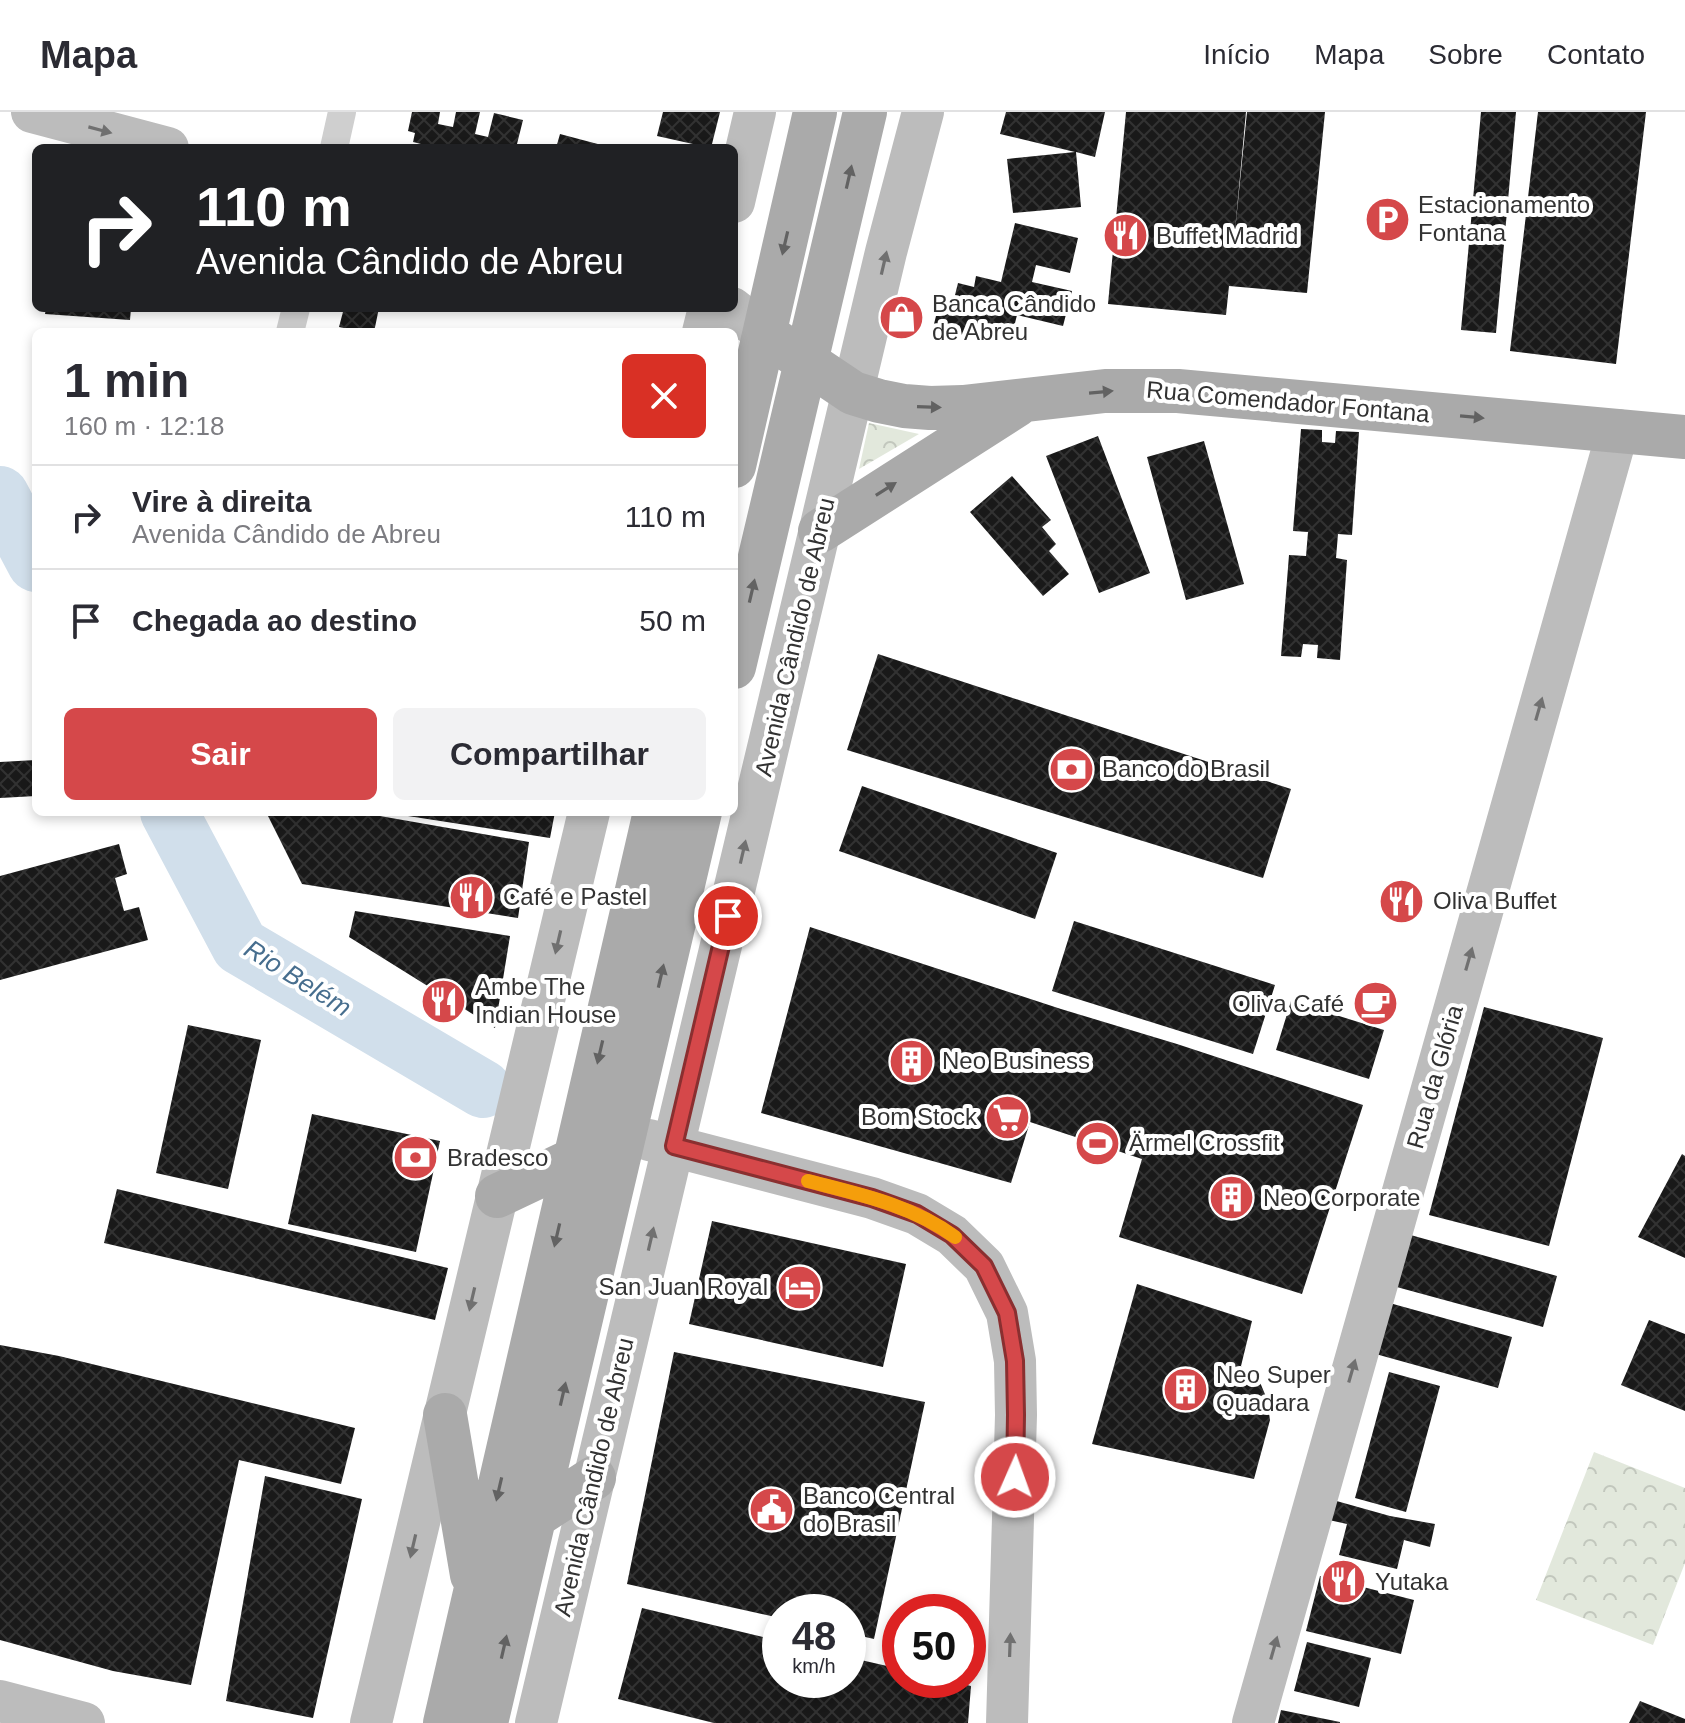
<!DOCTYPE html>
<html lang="pt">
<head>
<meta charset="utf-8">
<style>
	:root { --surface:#fff; --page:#f2f2f3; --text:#2b2b33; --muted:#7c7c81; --line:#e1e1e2; --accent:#d5484a }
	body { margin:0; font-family:Arial,sans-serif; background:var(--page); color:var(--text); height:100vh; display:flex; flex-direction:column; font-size:30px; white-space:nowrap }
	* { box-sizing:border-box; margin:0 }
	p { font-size:26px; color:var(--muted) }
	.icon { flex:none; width:44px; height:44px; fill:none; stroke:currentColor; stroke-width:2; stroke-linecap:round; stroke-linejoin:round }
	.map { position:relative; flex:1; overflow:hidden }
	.drawer { position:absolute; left:32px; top:216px; width:706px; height:488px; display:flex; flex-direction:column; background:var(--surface); border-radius:12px; box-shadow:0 4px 12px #0003 }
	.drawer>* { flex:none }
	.banner { position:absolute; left:32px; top:32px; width:706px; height:168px; border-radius:12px; box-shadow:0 4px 12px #0003; background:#202124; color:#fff; overflow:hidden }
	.speed { position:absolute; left:762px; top:1482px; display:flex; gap:16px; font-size:40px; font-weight:700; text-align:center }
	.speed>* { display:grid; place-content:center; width:104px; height:104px; border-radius:50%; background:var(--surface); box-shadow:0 4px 12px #0003; line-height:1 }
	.speed small { font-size:20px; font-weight:400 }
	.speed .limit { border:12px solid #d22; background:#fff; color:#111 }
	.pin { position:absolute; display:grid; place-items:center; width:68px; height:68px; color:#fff; margin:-34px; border:4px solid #fff; border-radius:50%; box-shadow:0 2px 8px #0007 }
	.me { position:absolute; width:88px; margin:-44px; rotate:2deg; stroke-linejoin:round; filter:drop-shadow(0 0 6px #0008) }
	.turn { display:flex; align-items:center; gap:28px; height:168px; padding:0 32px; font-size:36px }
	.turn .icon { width:104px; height:104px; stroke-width:2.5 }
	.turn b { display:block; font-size:56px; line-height:68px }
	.round { display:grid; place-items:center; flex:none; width:84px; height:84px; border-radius:12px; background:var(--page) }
	.overview { display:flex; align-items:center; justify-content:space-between; height:136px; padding:0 32px }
	h1 { font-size:48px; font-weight:700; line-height:60px }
	.action { display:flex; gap:16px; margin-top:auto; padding:16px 32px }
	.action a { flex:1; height:92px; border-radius:12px; background:var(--accent); color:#fff; font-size:32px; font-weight:700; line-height:92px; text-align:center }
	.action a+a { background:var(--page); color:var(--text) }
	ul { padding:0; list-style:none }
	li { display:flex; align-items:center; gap:24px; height:104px; padding:0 32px; border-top:2px solid var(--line) }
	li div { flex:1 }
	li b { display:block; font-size:30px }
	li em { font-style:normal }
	header { display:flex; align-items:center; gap:48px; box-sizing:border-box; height:112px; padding:0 40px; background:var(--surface); border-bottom:2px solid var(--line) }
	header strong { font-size:38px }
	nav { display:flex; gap:44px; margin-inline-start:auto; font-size:28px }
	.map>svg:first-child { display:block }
	.forest { fill:url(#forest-crowns) }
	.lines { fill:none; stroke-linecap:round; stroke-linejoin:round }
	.river { stroke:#d1dfeb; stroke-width:58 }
	.building { fill:url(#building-cross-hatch) }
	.street { stroke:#cfcfcf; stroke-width:28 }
	.secondary { stroke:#bcbcbc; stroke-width:42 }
	.primary { stroke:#aaa; stroke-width:44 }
	.oneway { fill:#707070 }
	.oneway2 { fill:#626262 }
	.route-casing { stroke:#8a2f30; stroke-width:20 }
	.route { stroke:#d5484a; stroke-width:14 }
	.slow { stroke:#f59e0b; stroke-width:14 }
	.labels { text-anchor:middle; stroke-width:8; stroke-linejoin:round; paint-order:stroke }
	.poi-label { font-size:24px; fill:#323232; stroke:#fff; text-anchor:start }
	.street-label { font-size:24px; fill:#323232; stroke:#fff }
	.water-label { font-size:26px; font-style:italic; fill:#476e8e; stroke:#fff }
</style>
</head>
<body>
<header>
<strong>Mapa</strong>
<nav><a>Início</a><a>Mapa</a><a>Sobre</a><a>Contato</a></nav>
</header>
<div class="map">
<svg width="1685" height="1611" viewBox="0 0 1685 1611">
	<defs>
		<pattern id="forest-crowns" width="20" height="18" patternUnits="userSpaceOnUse" patternTransform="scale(2)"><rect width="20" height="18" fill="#e2e8dc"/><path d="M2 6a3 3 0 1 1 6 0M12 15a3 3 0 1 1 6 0" fill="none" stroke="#c2c7bd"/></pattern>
		<pattern id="building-cross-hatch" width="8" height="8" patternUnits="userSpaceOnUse" patternTransform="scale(2)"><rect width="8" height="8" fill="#191919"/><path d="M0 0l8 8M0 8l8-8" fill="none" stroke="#323232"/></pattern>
	</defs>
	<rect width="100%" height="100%" fill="#fff"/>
	<!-- forest -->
	<path class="forest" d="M869,311l50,11 -60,35z
		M1594,1340l91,36v75l-32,82 -117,-45z"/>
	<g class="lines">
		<!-- river -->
		<path class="river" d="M0,383l36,68
			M169,700l71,134 243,143"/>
	</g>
	<!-- building -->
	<path class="building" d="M412,0h28l-2,12 15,3 3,-15h24l-5,22 13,3 6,-24 29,7 -7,28h-95v-4l-8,-2 2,-9 -7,-2z
		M663,0h57l-9,36 -54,-12z
		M1006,0h99l-10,45 -19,-5 5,55 -68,6 -6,-54 68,-7 -75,-18z
		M1126,0h120l-12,129 13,-129h78l-18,181 -78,-7 -3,29 -118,-11z
		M1481,0h35l-20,221 -35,-3z
		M1538,0h108l-30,252 -106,-13z
		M560,22l49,13v1h-53z
		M1015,111l63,15 -8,35 -34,-8 -4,17 40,9 -9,35 -46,-11 -4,16 -19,-4 -4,14 -57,-13 8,-32 13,3 4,-16 16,4 2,-11 25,6z
		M46,196h85l-1,12 -85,-6z
		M344,196h35l-5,24h-12l-23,-5z
		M1301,317l21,1v12l13,1 1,-12 23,1 -7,103 -14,-1 -2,24 11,2 -7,100 -23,-2 1,-13 -15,-1 -2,13 -20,-1 8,-101 17,1 2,-24 -15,-1z
		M1098,324l52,137 -51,20 -53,-137z
		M1204,329l40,143 -58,16 -39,-143z
		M1012,364l39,44 -9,7 14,17 -7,7 20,23 -26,22 -73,-84z
		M878,542l413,135 -28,89 -416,-128z
		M36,648v36l-36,2v-36z
		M862,674l195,67 -22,66 -196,-68z
		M266,700h91l172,30 -11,76 -216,-34z
		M395,700h160l-5,26 -155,-24z
		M119,732l8,30 -12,4 9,33 15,-4 9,33 -148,40v-104z
		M355,799l155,25 -15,92 -146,-91z
		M1074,809l201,64 -22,69 -201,-63z
		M810,815l251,82 116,35 186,61 -61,189 -183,-57 23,-78 -112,-37 -19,61 -250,-70z
		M1291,889l93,29 -15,49 -93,-29z
		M1484,895l119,31 -54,208 -120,-31z
		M188,913l73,15 -33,149 -72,-16z
		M312,1002l128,27 -24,111 -128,-28z
		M1682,1042l3,2v102l-47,-21z
		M117,1077l331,79 -13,52 -331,-77z
		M712,1109l194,43 -23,103 -194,-43z
		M1407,1122l150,42 -14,51 -150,-41z
		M1137,1172l115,37 -11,45 18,14 8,19 3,21 -16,59 -162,-35z
		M1386,1190l126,35 -14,51 -126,-35z
		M1649,1208l36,14v77l-64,-26z
		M0,1233l59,11 296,72 -14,56 -102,-24 -48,225 -78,-14 -113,-31z
		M674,1240l251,50 -51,237 -26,-6v-21h-68v6l-153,-34z
		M1389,1260l51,14 -34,126 -51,-14z
		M265,1364l97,23 -49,219 -87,-17z
		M1333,1388l57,16 45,8 -5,23 -26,-7 -7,29 -58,-14 8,-31 -18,-4z
		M1320,1464l94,24 -13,54 -95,-23z
		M642,1496l138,33v39h68v-23l52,12v11h45l26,6 -3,37h-254l-96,-24z
		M1307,1530l64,16 -12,49 -65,-16z
		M1640,1589l45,18v4h-56z
		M1281,1598l59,12v1h-62z"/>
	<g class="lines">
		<!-- street -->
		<path class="street" d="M334,36l8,-36
			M290,220l6,-24"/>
		<!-- secondary -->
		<path class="secondary" d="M32,0l136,36
			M734,90l21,-90
			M732,196l33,26
			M703,220l6,-24
			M649,1028l223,58 45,16 35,21 32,31 23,47 8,48 1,54 -9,308
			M0,1589l84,22
			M371,1611l218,-911
			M536,1611l350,-1471 37,-140
			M1253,1611l365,-1293"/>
		<!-- primary -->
		<path class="primary" d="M765,222l88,59 26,8 25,5 26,2 33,-1 142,-16h73l507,46
			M734,354l81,-354
			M820,419l197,-126
			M734,555l131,-555
			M497,1084l97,-46
			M445,1303l27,160
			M534,1405l60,-39
			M445,1611l210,-911
			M486,1611l214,-911"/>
	</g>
	<!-- one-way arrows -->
	<defs><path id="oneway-solid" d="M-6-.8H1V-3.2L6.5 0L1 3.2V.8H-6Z" transform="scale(2)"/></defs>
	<g class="oneway">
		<use href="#oneway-solid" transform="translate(100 18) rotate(15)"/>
		<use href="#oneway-solid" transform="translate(884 151) rotate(-77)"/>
		<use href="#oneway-solid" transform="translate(1539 597) rotate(-74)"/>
		<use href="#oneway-solid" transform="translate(743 740) rotate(-77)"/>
		<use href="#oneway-solid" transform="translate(558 830) rotate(103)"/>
		<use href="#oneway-solid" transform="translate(1469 847) rotate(-74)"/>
		<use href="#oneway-solid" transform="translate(651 1127) rotate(-77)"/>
		<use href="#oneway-solid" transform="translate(472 1187) rotate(103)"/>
		<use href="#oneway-solid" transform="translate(1352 1259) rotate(-74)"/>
		<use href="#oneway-solid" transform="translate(413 1434) rotate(103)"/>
		<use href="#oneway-solid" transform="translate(1010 1533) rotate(-88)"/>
		<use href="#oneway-solid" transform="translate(1274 1536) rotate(-74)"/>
	</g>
	<g class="oneway2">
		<use href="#oneway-solid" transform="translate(849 65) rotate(-77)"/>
		<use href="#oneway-solid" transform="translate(785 131) rotate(103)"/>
		<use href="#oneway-solid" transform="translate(1101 280) rotate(-5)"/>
		<use href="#oneway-solid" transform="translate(929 295) rotate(2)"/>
		<use href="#oneway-solid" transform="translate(1472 305) rotate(5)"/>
		<use href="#oneway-solid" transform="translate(886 377) rotate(-32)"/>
		<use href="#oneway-solid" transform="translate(752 479) rotate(-77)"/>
		<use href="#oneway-solid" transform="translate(661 864) rotate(-77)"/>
		<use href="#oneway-solid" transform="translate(600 940) rotate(103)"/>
		<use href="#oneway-solid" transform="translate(557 1123) rotate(103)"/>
		<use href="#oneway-solid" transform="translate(563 1282) rotate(-77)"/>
		<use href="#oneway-solid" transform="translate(499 1377) rotate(103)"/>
		<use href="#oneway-solid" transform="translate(504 1535) rotate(-77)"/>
	</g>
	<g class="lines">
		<defs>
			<path id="route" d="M728,804l-54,230 198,52 45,16 35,21 32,31 23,47 8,48 1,54 -1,62"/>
		</defs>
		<!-- route casing -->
		<use href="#route" class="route-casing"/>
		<!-- route -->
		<use href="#route" class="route"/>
		<!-- slow -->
		<path class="slow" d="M808,1069c50,13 104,24 147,56"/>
	</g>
	<!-- icons -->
	<defs>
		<symbol id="parking-disc" viewBox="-11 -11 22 22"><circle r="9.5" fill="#d5484a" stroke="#fff"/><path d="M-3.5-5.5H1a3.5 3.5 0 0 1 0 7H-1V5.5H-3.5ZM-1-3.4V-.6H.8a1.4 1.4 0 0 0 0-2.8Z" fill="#fff"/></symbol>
		<symbol id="restaurant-disc" viewBox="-11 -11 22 22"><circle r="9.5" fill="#d5484a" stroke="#fff"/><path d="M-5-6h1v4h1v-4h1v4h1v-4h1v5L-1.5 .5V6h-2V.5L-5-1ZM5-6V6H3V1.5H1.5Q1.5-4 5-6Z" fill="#fff"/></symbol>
		<symbol id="shop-disc" viewBox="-11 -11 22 22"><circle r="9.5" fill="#d5484a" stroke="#fff"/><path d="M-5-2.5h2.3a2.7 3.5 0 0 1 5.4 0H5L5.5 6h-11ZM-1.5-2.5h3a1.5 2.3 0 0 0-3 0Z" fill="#fff"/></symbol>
		<symbol id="bank-disc" viewBox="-11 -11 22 22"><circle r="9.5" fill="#d5484a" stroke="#fff"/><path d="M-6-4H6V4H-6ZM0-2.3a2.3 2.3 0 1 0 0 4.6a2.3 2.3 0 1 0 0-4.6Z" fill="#fff"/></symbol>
		<symbol id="cafe-disc" viewBox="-11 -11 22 22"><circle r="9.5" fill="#d5484a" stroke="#fff"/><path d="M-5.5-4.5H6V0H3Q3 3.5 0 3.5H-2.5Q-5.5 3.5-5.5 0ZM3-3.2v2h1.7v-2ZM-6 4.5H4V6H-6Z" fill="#fff"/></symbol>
		<symbol id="building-disc" viewBox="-11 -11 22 22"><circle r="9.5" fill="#d5484a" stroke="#fff"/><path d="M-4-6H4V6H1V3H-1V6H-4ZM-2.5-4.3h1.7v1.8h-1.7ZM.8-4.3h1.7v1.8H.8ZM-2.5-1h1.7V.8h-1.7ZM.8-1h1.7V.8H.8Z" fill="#fff"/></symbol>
		<symbol id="supermarket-disc" viewBox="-11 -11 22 22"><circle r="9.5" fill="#d5484a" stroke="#fff"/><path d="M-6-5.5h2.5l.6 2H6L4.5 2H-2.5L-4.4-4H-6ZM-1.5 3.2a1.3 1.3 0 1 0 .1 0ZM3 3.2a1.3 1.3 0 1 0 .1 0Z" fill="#fff"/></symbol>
		<symbol id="stadium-disc" viewBox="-11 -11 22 22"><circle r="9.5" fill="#d5484a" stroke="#fff"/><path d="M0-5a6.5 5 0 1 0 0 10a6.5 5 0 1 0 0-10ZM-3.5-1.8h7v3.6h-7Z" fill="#fff"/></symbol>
		<symbol id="hotel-disc" viewBox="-11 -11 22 22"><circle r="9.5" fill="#d5484a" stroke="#fff"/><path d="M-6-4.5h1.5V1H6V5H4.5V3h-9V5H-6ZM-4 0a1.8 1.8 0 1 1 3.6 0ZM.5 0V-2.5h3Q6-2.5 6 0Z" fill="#fff"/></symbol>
		<symbol id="civic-disc" viewBox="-11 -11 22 22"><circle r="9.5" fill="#d5484a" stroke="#fff"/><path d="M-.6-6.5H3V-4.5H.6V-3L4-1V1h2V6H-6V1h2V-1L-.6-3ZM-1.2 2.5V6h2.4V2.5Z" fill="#fff"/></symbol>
	</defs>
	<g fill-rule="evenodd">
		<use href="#parking-disc" x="1362" y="82" width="51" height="51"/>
		<use href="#restaurant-disc" x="1100" y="98" width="51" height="51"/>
		<use href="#shop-disc" x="876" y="180" width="51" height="51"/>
		<use href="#bank-disc" x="1046" y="632" width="51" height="51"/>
		<use href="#restaurant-disc" x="446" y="760" width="51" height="51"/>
		<use href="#restaurant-disc" x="1376" y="764" width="51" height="51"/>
		<use href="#restaurant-disc" x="418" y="864" width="51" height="51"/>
		<use href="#cafe-disc" x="1350" y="866" width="51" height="51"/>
		<use href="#building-disc" x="886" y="924" width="51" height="51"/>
		<use href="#supermarket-disc" x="982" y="980" width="51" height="51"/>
		<use href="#stadium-disc" x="1072" y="1006" width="51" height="51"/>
		<use href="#bank-disc" x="390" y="1020" width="51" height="51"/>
		<use href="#building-disc" x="1206" y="1060" width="51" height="51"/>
		<use href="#hotel-disc" x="774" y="1150" width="51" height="51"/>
		<use href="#building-disc" x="1160" y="1252" width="51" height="51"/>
		<use href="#civic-disc" x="746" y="1372" width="51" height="51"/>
		<use href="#restaurant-disc" x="1318" y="1444" width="51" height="51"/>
	</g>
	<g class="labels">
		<!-- poi labels -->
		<g class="poi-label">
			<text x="1418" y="101">Estacionamento<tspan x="1418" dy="28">Fontana</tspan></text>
			<text x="1156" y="132">Buffet Madrid</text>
			<text x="932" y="200">Banca Cândido<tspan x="932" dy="28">de Abreu</tspan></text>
			<text x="1102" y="665">Banco do Brasil</text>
			<text x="503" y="793">Café e Pastel</text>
			<text x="1433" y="797">Oliva Buffet</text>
			<text x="475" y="883">Ambe The<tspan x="475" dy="28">Indian House</tspan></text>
			<text x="1344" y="900" text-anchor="end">Oliva Café</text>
			<text x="942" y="957">Neo Business</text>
			<text x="977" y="1013" text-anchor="end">Bom Stock</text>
			<text x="1129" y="1039">Ärmel Crossfit</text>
			<text x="447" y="1054">Bradesco</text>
			<text x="1263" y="1094">Neo Corporate</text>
			<text x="768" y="1183" text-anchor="end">San Juan Royal</text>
			<text x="1216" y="1271">Neo Super<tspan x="1216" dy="28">Quadara</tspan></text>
			<text x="803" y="1392">Banco Central<tspan x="803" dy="28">do Brasil</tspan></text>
			<text x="1375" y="1478">Yutaka</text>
		</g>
		<!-- street labels -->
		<g class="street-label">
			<text transform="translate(1288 290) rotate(5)" y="8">Rua Comendador Fontana</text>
			<text transform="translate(795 525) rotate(-77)" y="8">Avenida Cândido de Abreu</text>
			<text transform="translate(1435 965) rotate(-74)" y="8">Rua da Glória</text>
			<text transform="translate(594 1365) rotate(-77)" y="8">Avenida Cândido de Abreu</text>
		</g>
		<!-- water labels -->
		<g class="water-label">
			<text transform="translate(298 866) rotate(32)" y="9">Rio Belém</text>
		</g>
	</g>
</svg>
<div class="speed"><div>48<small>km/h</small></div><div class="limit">50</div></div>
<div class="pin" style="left:728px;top:804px;background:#d93025"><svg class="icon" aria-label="arrive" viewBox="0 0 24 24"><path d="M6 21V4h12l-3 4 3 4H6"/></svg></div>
<svg class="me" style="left:1015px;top:1365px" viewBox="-20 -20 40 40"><circle r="17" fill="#d5484a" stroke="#fff" stroke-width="3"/><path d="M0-11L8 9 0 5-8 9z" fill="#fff"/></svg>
<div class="banner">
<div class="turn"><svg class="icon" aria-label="right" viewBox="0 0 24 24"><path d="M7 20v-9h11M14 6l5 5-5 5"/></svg><div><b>110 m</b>Avenida Cândido de Abreu</div></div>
</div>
<section class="drawer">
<div class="overview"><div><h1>1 min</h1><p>160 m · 12:18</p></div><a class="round" style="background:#d93025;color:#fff"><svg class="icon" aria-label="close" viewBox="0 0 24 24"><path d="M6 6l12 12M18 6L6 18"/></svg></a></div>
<ul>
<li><svg class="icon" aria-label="right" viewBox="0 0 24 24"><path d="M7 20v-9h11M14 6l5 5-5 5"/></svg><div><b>Vire à direita</b><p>Avenida Cândido de Abreu</p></div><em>110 m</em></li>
<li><svg class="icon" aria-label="arrive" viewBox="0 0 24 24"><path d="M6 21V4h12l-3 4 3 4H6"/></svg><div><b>Chegada ao destino</b></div><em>50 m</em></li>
</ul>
<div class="action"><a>Sair</a><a>Compartilhar</a></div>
</section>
</div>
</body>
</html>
